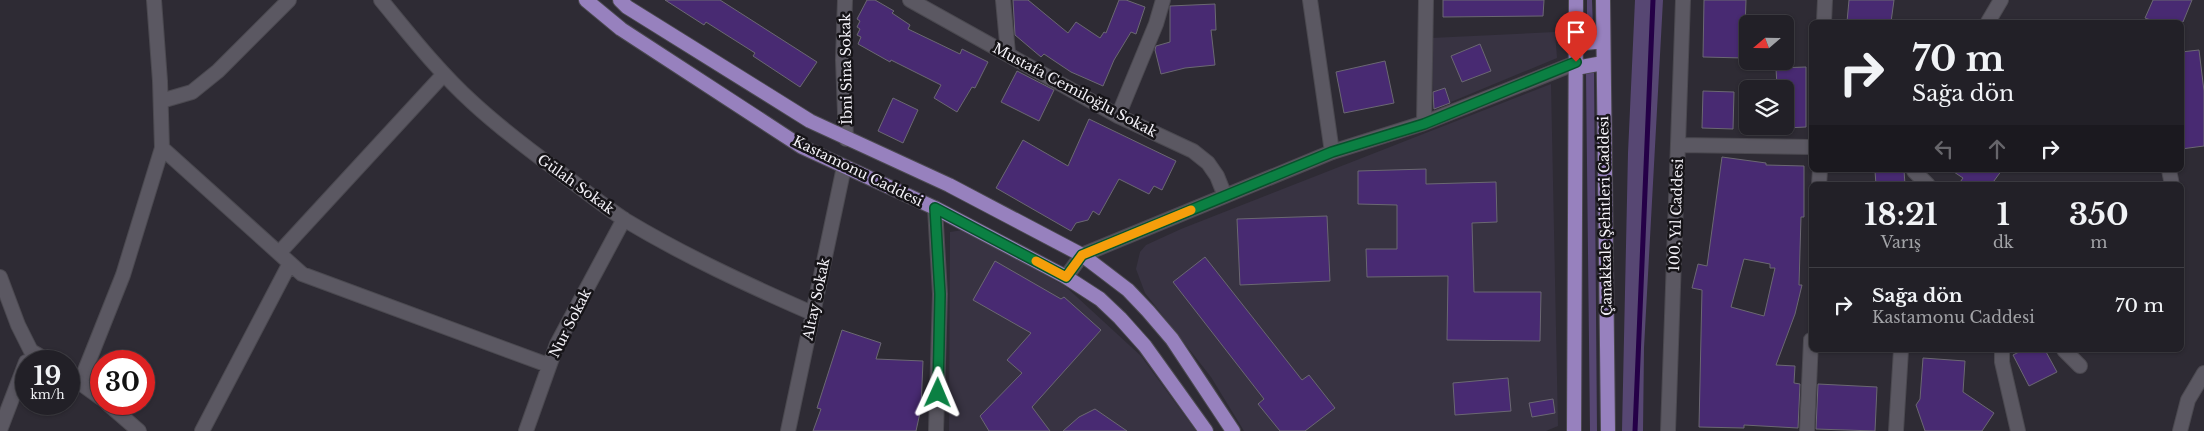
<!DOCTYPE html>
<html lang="tr">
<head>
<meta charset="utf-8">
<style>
	:root { --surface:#222027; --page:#2e2d33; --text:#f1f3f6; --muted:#a2a3a7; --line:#3f3e44 }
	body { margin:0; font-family:"Libre Baskerville",serif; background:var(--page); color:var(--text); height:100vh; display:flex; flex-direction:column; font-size:19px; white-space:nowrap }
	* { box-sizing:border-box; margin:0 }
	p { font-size:16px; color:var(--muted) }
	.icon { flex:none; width:28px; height:28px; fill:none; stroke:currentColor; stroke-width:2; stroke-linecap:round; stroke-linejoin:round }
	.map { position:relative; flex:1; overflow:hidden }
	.panel { position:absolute; left:1809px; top:182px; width:375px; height:170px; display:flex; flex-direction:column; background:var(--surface); border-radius:8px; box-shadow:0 1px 4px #0004,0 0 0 1px var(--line) }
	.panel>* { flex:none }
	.top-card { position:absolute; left:1809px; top:20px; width:375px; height:152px; border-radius:8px; box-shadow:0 1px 4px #0004,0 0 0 1px var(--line); background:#222027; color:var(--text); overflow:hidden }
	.needle { width:32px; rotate:250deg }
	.buttons { position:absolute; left:1739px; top:15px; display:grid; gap:10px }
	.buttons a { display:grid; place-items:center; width:55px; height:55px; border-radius:8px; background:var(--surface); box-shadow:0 1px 4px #0004,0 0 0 1px var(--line); font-size:25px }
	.speed { position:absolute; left:15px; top:350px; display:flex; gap:10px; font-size:25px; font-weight:700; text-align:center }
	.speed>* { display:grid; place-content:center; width:65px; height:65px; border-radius:50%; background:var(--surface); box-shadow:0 1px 4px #0004,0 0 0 1px var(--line); line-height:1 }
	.speed small { font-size:12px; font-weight:400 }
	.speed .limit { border:8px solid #d22; background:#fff; color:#111 }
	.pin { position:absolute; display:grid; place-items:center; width:42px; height:42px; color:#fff; margin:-51px -21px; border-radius:50% 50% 50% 0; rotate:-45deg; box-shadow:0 0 5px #0007 }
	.pin .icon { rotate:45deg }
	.me { position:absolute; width:55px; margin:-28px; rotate:1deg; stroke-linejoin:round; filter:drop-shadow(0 0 4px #0008) }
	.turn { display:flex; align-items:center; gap:18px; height:105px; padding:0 20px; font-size:22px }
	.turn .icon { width:65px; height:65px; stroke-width:2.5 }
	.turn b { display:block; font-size:35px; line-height:42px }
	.lanes { display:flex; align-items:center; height:48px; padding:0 20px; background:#0003; justify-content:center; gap:25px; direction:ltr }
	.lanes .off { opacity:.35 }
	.eta { display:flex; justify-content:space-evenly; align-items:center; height:85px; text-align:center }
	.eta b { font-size:30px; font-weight:800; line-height:35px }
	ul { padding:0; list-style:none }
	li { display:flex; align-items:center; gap:15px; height:75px; padding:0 20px; border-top:1px solid var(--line) }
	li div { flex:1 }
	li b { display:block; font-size:19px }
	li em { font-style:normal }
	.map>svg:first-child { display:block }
	.built { fill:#383342 }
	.green { fill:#574773 }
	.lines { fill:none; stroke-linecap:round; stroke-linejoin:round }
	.stream { stroke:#250047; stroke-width:5 }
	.building { fill:#482a72; stroke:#6b6872; fill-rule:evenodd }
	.minor-casing { stroke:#4b4950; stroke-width:16 }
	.tertiary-casing { stroke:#4b4950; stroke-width:16 }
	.primary-casing { stroke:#4b4950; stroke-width:16 }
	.minor { stroke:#5b5862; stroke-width:14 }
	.tertiary { stroke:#5b5862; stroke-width:14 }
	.primary { stroke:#9781be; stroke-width:14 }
	.route-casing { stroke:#07532c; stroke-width:12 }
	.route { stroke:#0b8043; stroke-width:9 }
	.slow { stroke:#f59e0b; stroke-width:9 }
	.labels { text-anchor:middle; stroke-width:5; stroke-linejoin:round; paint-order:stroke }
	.street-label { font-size:14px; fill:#f4f2f8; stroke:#161418 }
</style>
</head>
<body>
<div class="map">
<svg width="2204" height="431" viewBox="0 0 2204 431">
	<rect width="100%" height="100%" fill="#2e2b34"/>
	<!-- built -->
	<path class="built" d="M1555,32l2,26 -123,51 -3,-71z
		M1551,84l7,342 -12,5h-302l-33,-54 -66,-84 -9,-24 4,-17 6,-7 35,-16z
		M963,230l102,56 76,70 55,75h-247l1,-199z"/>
	<!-- green -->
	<path class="green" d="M1587,0h5l1,30 -2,1 -4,-2z
		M1635,0h28l-19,348 -1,83h-21l6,-278z
		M1594,72l3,359h-7l-4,-358z"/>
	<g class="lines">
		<!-- stream -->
		<path class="stream" d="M1635,431l18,-431"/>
	</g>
	<!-- building -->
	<path class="building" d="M665,0h55l97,62 -17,25 -47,-31 2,-3 -49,-31 -2,3z
		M867,0h8l19,11 -2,2 18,12 -2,4 52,25 2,-5 26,13 -13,26 -3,-1 -15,25 -23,-14 7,-13 -50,-25 -1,2 -32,-18 3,-7 -4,-2 3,-6 -3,-2 3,-6 -3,-2z
		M1013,0h15l40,33 8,-11 24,16 4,-6 2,1 13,-33h7l19,7 -9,27 -5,-2 -17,28 -11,26 -32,-14 -27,-18 -3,3 -26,-22z
		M1443,0h101l-1,16 -100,1z
		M1704,0h42l-2,58 -41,-1z
		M1849,0h45l-3,22h-44z
		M2153,0h39l-9,22h-27l-11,-4z
		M1215,4l1,26h-5l4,35 -30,3 -24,6 -6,-24 1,-4 14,-4v-36z
		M1480,44l11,27 -29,11 -11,-26z
		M2199,50l5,41v55l-23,3v-97z
		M1385,61l9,42 -50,10 -8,-41z
		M1806,67v60l-21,1v-41h-8l-1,-19z
		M1017,71l37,19 -15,31 -38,-19z
		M1445,88l5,15 -16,6 -1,-17z
		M1703,91l31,1 -1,37 -31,-1z
		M893,98l25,12 -15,33 -25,-12z
		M1089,119l87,42 -14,29 -8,-4 -5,8 -30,-15 -20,36 -6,-4 -5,9 -12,3 -5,8 -75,-43 27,-48 45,26z
		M1722,157l44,6v2l38,1v51h-3l-2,68h3l-7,29 -19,51 19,1 -1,17 6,1 -2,44 -54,-3v3l-45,-1 3,-137 -10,-2 6,-24 9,2zM1744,259l26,5v4h5l-11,48 -33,-9z
		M1426,169v15l70,-2 1,40 -25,1 2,69h67l-1,49 -93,-1 1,-64 -81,1 -1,-28h31v-44l-39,-1v-33z
		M1904,170l1,15h-29l-1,-14z
		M1951,170h51l-11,15h-33l5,-7z
		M1327,216l3,65 -90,4 -3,-66z
		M1205,257l97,123 7,-5 26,33 -30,23h-25l-22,-27 6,-5 -91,-117z
		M995,261l66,38 3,-2 37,33 -69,77 18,24h-61l-9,-15 42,-43 -15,-13 24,-27 -58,-33z
		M842,330l39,13 -5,16 47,2 -2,47 -5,23h-103l8,-22 -4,-1z
		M2023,350h22l12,22 -28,14 -16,-31z
		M1923,358l42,3 -2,31 31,21 -12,18h-57l-9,-26 4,-6z
		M1508,378l3,33 -56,4 -2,-32z
		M1818,384l59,3 -2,44 -59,-2z
		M1553,399l2,14 -23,4 -3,-14z
		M1095,409l32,22h-64l16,-14z"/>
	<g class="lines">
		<defs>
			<path id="minor" d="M381,0c29,35 57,71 91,102 27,25 56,47 86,69 22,16 44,34 67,49 60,36 123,65 187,93
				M845,0l-2,60 3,79
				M910,0l208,116 75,35 15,12 9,13 8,20
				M1003,0l5,53
				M161,101l31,-9 26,-21 71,-71
				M1118,116l38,-92 7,-24
				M1424,123l2,-123
				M162,148l140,126 246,91
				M2169,170l3,15
				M1914,171l14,14
				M1819,185l1,-15
				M935,208l5,86 -4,137
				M279,253l165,-179
				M1066,277l16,-22 250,-103 92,-29 152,-60
				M2002,350v12l16,69
				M2064,350l16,16
				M80,383l43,-108 39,-127 -2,-67 -6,-81
				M0,430l26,-68
				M202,431l88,-168
				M526,431l31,-87 67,-125
				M788,431l56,-264
				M1807,431l4,-91
				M1896,431l5,-81
				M2180,431l8,-31 16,-27"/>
			<path id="tertiary" d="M1310,0l22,152
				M1824,22l1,-22
				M1988,22l13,-22
				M1678,145l133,2
				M0,277l18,48 13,26 17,10
				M69,375l32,23
				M108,404l31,27
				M1668,431l15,-431"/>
			<path id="primary" d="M586,0l35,29 181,118 133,61 131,69 34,22 20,19 25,28 61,85
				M620,0l7,7 183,114 139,64 133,70 46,35 20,21 24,28 61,92
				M1603,0l5,431
				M1576,44l27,-3
				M1576,68l27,-5
				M1574,431l2,-431"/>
		</defs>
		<!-- minor casing -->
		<use href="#minor" class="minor-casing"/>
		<!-- tertiary casing -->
		<use href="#tertiary" class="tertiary-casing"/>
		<!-- primary casing -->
		<use href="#primary" class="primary-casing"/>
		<!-- minor -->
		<use href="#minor" class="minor"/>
		<!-- tertiary -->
		<use href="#tertiary" class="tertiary"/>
		<!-- primary -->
		<use href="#primary" class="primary"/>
	</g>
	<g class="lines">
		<defs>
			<path id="route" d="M938,393l2,-99 -5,-86 131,69 16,-22 250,-103 92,-28 152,-62"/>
		</defs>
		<!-- route casing -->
		<use href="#route" class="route-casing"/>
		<!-- route -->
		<use href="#route" class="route"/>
		<!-- slow -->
		<path class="slow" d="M1036,261l30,16 16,-22 109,-45"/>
	</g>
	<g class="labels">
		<!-- street labels -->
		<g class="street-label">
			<text transform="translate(846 69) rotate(-91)" y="5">İbni Sina Sokak</text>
			<text transform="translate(1075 90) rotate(28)" y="5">Mustafa Cemiloğlu Sokak</text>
			<text transform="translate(858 171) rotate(26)" y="5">Kastamonu Caddesi</text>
			<text transform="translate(576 184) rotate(36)" y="5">Gülah Sokak</text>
			<text transform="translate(1676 215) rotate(-88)" y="5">100. Yıl Caddesi</text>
			<text transform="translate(1605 216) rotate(-91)" y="5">Çanakkale Şehitleri Caddesi</text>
			<text transform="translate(816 299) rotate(-78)" y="5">Altay Sokak</text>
			<text transform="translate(570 323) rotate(-63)" y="5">Nur Sokak</text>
		</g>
	</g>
</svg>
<div class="buttons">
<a><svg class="needle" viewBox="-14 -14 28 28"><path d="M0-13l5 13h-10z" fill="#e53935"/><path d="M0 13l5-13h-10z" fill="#a2a3a7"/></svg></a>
<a><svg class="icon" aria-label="layers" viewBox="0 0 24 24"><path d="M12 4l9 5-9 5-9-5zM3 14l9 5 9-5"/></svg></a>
</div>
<div class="speed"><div>19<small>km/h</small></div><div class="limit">30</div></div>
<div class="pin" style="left:1576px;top:62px;background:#d93025"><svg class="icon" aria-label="arrive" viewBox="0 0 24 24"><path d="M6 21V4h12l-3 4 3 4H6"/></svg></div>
<svg class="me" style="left:938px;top:393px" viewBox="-20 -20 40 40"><path d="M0-17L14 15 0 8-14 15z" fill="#0b8043" stroke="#fff" stroke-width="4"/></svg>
<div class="top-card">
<div class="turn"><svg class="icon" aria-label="right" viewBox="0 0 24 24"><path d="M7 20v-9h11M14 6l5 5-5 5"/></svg><div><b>70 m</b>Sağa dön</div></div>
<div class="lanes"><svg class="icon off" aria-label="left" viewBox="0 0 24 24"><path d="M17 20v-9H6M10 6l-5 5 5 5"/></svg><svg class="icon off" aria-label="ahead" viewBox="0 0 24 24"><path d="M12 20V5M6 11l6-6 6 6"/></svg><svg class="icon" aria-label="right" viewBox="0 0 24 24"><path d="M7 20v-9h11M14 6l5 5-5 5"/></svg></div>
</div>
<section class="panel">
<div class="eta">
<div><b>18:21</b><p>Varış</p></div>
<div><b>1</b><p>dk</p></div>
<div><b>350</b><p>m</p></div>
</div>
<ul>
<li><svg class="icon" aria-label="right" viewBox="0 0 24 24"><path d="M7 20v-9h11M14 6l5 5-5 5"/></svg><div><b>Sağa dön</b><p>Kastamonu Caddesi</p></div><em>70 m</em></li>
</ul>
</section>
</div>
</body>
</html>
